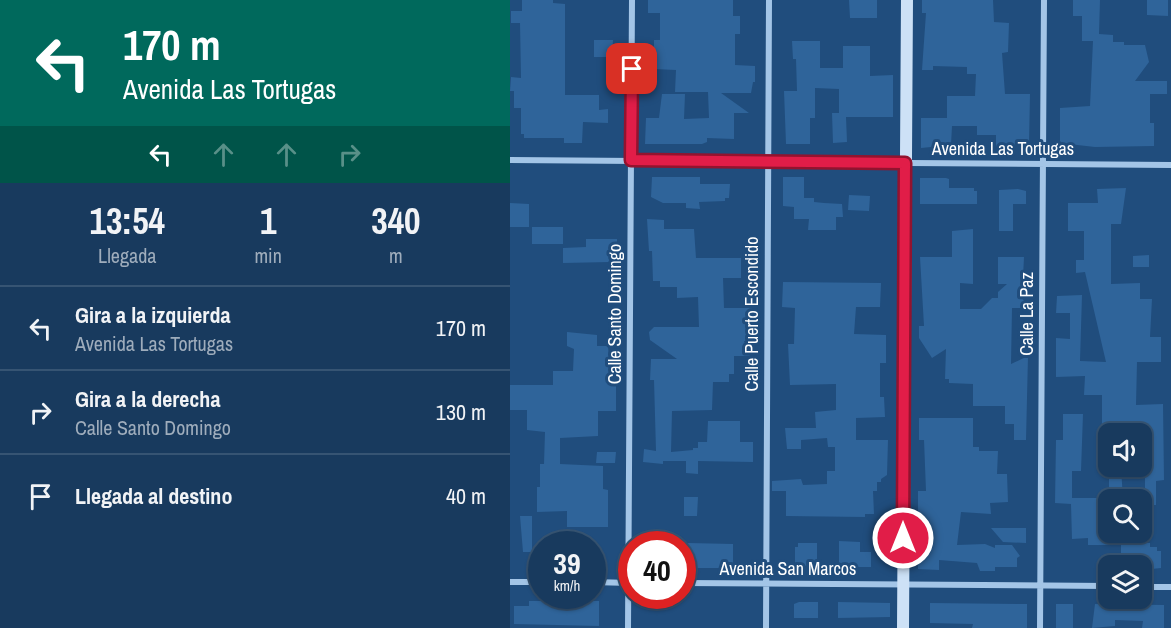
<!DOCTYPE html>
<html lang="es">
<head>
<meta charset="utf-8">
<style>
	:root { --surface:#183a5e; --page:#254567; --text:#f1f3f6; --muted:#9fadbc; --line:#365473 }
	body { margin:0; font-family:"Archivo Narrow",sans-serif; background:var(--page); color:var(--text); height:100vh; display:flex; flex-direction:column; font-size:22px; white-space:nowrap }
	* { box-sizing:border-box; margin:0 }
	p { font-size:20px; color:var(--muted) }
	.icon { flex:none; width:33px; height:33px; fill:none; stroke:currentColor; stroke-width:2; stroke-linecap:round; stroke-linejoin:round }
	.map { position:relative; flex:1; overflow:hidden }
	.panel { display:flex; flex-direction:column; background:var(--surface); width:510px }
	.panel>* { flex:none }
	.guide { background:#00695c; color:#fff; overflow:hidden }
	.tools { position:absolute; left:588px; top:423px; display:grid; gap:12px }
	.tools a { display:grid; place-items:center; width:54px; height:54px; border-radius:12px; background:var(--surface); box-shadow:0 2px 4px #0004,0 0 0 2px var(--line); font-size:30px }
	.speed { position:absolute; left:18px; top:531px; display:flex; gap:12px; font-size:30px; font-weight:700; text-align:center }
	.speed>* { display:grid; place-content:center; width:78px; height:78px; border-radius:50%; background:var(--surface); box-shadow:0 2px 4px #0004,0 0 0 2px var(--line); line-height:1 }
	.speed small { font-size:15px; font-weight:400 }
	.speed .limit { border:9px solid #d22; background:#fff; color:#111 }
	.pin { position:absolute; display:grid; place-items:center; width:51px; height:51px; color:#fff; margin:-26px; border-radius:12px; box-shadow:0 3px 9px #0006 }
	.me { position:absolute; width:66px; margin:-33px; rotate:0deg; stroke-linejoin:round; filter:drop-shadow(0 0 4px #0008) }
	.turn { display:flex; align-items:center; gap:21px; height:126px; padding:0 24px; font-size:27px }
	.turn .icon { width:78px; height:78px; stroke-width:2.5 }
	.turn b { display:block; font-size:42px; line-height:51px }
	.lanes { display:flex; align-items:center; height:57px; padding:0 24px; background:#0003; justify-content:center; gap:30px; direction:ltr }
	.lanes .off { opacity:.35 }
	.eta { display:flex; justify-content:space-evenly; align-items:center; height:102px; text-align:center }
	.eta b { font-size:36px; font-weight:700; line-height:42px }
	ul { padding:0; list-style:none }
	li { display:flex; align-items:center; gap:18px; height:84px; padding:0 24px; border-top:2px solid var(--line) }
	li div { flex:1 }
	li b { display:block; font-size:22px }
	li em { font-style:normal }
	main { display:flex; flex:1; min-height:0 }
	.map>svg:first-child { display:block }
	.building { fill:#2f649a }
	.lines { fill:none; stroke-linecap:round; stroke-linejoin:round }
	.street { stroke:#a3c5e7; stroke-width:6 }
	.secondary { stroke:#cde1f6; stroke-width:12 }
	.route-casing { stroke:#92132f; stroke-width:15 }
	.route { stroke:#e11d48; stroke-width:10 }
	.labels { text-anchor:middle; stroke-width:6; stroke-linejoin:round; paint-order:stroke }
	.street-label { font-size:18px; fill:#fff; stroke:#204d7d }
</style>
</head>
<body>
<main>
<section class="panel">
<div class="guide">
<div class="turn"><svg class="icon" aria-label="left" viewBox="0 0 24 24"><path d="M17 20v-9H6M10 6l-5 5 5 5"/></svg><div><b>170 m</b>Avenida Las Tortugas</div></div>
<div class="lanes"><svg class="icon" aria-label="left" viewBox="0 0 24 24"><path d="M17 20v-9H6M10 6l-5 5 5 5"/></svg><svg class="icon off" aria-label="ahead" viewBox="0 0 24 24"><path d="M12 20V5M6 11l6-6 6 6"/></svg><svg class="icon off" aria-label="ahead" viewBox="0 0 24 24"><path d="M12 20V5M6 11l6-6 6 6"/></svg><svg class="icon off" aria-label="right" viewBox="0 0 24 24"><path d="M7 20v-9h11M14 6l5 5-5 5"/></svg></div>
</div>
<div class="eta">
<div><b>13:54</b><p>Llegada</p></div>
<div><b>1</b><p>min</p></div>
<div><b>340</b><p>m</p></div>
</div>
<ul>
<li><svg class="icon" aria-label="left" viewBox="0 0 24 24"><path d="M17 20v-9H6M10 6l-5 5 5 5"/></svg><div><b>Gira a la izquierda</b><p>Avenida Las Tortugas</p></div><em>170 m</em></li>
<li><svg class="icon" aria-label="right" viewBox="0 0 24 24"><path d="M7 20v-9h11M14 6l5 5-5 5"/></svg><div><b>Gira a la derecha</b><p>Calle Santo Domingo</p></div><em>130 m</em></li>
<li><svg class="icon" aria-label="arrive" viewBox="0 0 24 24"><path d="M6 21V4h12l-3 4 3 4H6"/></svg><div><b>Llegada al destino</b></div><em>40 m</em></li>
</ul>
</section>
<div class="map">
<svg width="661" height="628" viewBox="0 0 661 628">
	<rect width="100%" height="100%" fill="#204d7d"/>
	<!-- building -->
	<path class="building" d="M12,0h31v3l12,1v91h34v15l9,-1v14l-25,-1 -1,21h-18v-5h-40v-4h-3v-26h-7v-17h-4l1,-14 10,1 -1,-55h-9v-12h11z
		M138,0h85v16h7v18h-5v31l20,1v16h-2l-2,11h-30l28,20h-15v26l-27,-1v4l-5,2h-57l1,-26h13l3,-24h23l-1,25 25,-1 -1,-26h-33l1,-22 -22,-1v-29h6v-27h-12z
		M339,0h28v18h-27z
		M412,0h71l1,22 15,1 -1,29 -6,1 3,41h25l-1,50 -33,3v-12h-19v-9h-25l-1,19 -30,3v-30h26v-22h28l1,-22h-9v-7l-34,-1v4h-11l4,-57h-4z
		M563,0h27l-1,34 14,1v7h11v3h21l4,17 -14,19h32v13h-17v29h4v23l-59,1 -35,-4v-35l30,-2 3,-65h-11v-25h-9z
		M637,0h21v16l-21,-1z
		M84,40h19l-1,17h-18z
		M282,41h28v27h23v-22h27v30l23,-1v42h-47l1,25 -14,1 -1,-30h7v-24l-24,-1v30h-5v26h-24l-2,-53h13l-1,-32h-3z
		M142,177h48v7h30l-1,14h-4v3l-26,1 1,7 -14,-1v-5h-23l-12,-6z
		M273,177h21v21h10v4l10,1 18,1 1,13h-7v13h-28l1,-11h-15v-12l-11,-1z
		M410,178h26l3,1v9h25v3h3v13h-57z
		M616,188l-5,36h-10v60l29,-1v16h12l-2,38h11v25h-24l-1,43 27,-1 1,76 -8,1v24h-11v-38h8v-31l-51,-2v-39h-18l1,-19 -29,1v-39l14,1v-26h-14l1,-17 25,-1 -2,66 26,1 -21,-90 -9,1v-13h8v-29h-16v-28h30l-1,-14z
		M508,189l8,2v13h-13v27h-14v-41z
		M339,195l21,1 -1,15 -21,-1z
		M0,203l19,1v23h-19z
		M137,219l17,1v9h30l2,29h45v20h-18l1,30h28v33h-8l6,15h-16v18h-5v8h-16l-1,28 -40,1 -1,41 22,-2v-2h5v-6h9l1,-21h32v21h13v20l-55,-1v13l-12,-1v-12h-23v3l-20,-2 1,-13 12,2 -2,-71h-4l1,-21h26l-27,-19 -1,-8 5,-5h45l-1,-30 -21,1v-11h-17v-6h-7l-1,-30h-3z
		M22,227h31v17h-31z
		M463,229v55l-13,-1v26h21l11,-11h6v-6l9,-8h-9v-27h26l-2,41 7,10h-17l-1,56 17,-8 -2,84h-12v-16h-9v-18h-32v-22l-24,-1v-4h-4l1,-30 -14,9 -13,-20v-12h5l-4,-69h32v-26z
		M76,239h31v13h-7v10l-47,1v-15l23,-1z
		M639,255v12h-16v-11z
		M273,282l98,1 -1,24h-24l-2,27 32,1v28h-6v34h4l1,20 -29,1v22h32l-1,35 -6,4v3h-4v9h-4l1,23h-9v3l-79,-1v-25h-14v-10l29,-2 2,6 24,-1v-13h8v-24h-7l-1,-9 -26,2v9h-14l-2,-21h31l-1,-16 21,-2v-26l-46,1 -2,-41h6l1,-36 -13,-1z
		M57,332l30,3v11h11l3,39h5v26h-18v25l-38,2v26l43,2v23l5,1v37h-41v-16l-30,1v-25h3v-23h4l1,-32 -18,-2v-20h-17v-25h43v-14h20l1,-22 -7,-3z
		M553,414h20l-2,57h-9v27h36v34h32v11h10v4h7v4h4v17l-19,2v-4h-21v-21h-33v-7l-16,1 -1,-35 -16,-1 1,-63h7z
		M409,418h54v29h6v4h19l-1,23h10l1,28 -18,1 1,11 -30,-2 -4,33 28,-1 10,4v-3h17l8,11 -3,2v9h-22v4h-15l-3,-8 -38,-3v10l-21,-1v-78h8l-2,-51h-5z
		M87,452h19l-1,11h-19z
		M611,466l2,34h-14v-33z
		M174,497h14l-1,19h-13z
		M10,516h12v36h-9z
		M481,528h35v15l-23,-1z
		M329,541l21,1v10h11v15h-32z
		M178,543l45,1v24h-45z
		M288,543h19v23h-22v-19h3z
		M19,601h70v25l-85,-2v-18h15z
		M289,602h19v16h-24v-14z
		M328,602l52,1v14l-52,1z
		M420,603l97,1v24h-55l1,-4 -43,-1z
		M546,604h17v24h-17z
		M585,604l69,1v23h-22l1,-7 -28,-1v6l-23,2z"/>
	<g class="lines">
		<!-- street -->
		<path class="street" d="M0,160l661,5
			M0,582h32
			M82,582l39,1
			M172,583l426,3
			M632,587h29
			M118,628l4,-628
			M256,628l3,-628
			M530,628l4,-628"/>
		<!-- secondary -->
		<path class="secondary" d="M393,628l4,-628"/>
	</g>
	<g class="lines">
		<defs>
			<path id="route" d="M122,69l-1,91 274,3 -2,375"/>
		</defs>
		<!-- route casing -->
		<use href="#route" class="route-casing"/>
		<!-- route -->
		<use href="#route" class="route"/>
	</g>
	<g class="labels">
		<!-- street labels -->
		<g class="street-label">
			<text x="493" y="155">Avenida Las Tortugas</text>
			<text transform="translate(105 314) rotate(-90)" y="6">Calle Santo Domingo</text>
			<text transform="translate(242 314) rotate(-90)" y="6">Calle Puerto Escondido</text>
			<text transform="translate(517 314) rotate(-90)" y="6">Calle La Paz</text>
			<text x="278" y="575">Avenida San Marcos</text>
		</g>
	</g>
</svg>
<div class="tools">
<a><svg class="icon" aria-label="sound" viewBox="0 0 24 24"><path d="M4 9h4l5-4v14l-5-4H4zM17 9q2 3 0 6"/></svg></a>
<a><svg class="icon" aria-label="search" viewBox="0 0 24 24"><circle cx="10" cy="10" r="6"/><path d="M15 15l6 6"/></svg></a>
<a><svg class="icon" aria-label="layers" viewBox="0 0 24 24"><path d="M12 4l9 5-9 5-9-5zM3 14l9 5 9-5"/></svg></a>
</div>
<div class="speed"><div>39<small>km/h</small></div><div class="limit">40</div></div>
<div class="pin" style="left:122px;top:69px;background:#d93025"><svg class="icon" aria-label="arrive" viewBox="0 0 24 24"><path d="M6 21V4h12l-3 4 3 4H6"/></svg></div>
<svg class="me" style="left:393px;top:538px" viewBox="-20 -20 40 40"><circle r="17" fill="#e11d48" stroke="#fff" stroke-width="3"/><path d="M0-11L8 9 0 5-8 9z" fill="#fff"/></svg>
</div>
</main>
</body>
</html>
